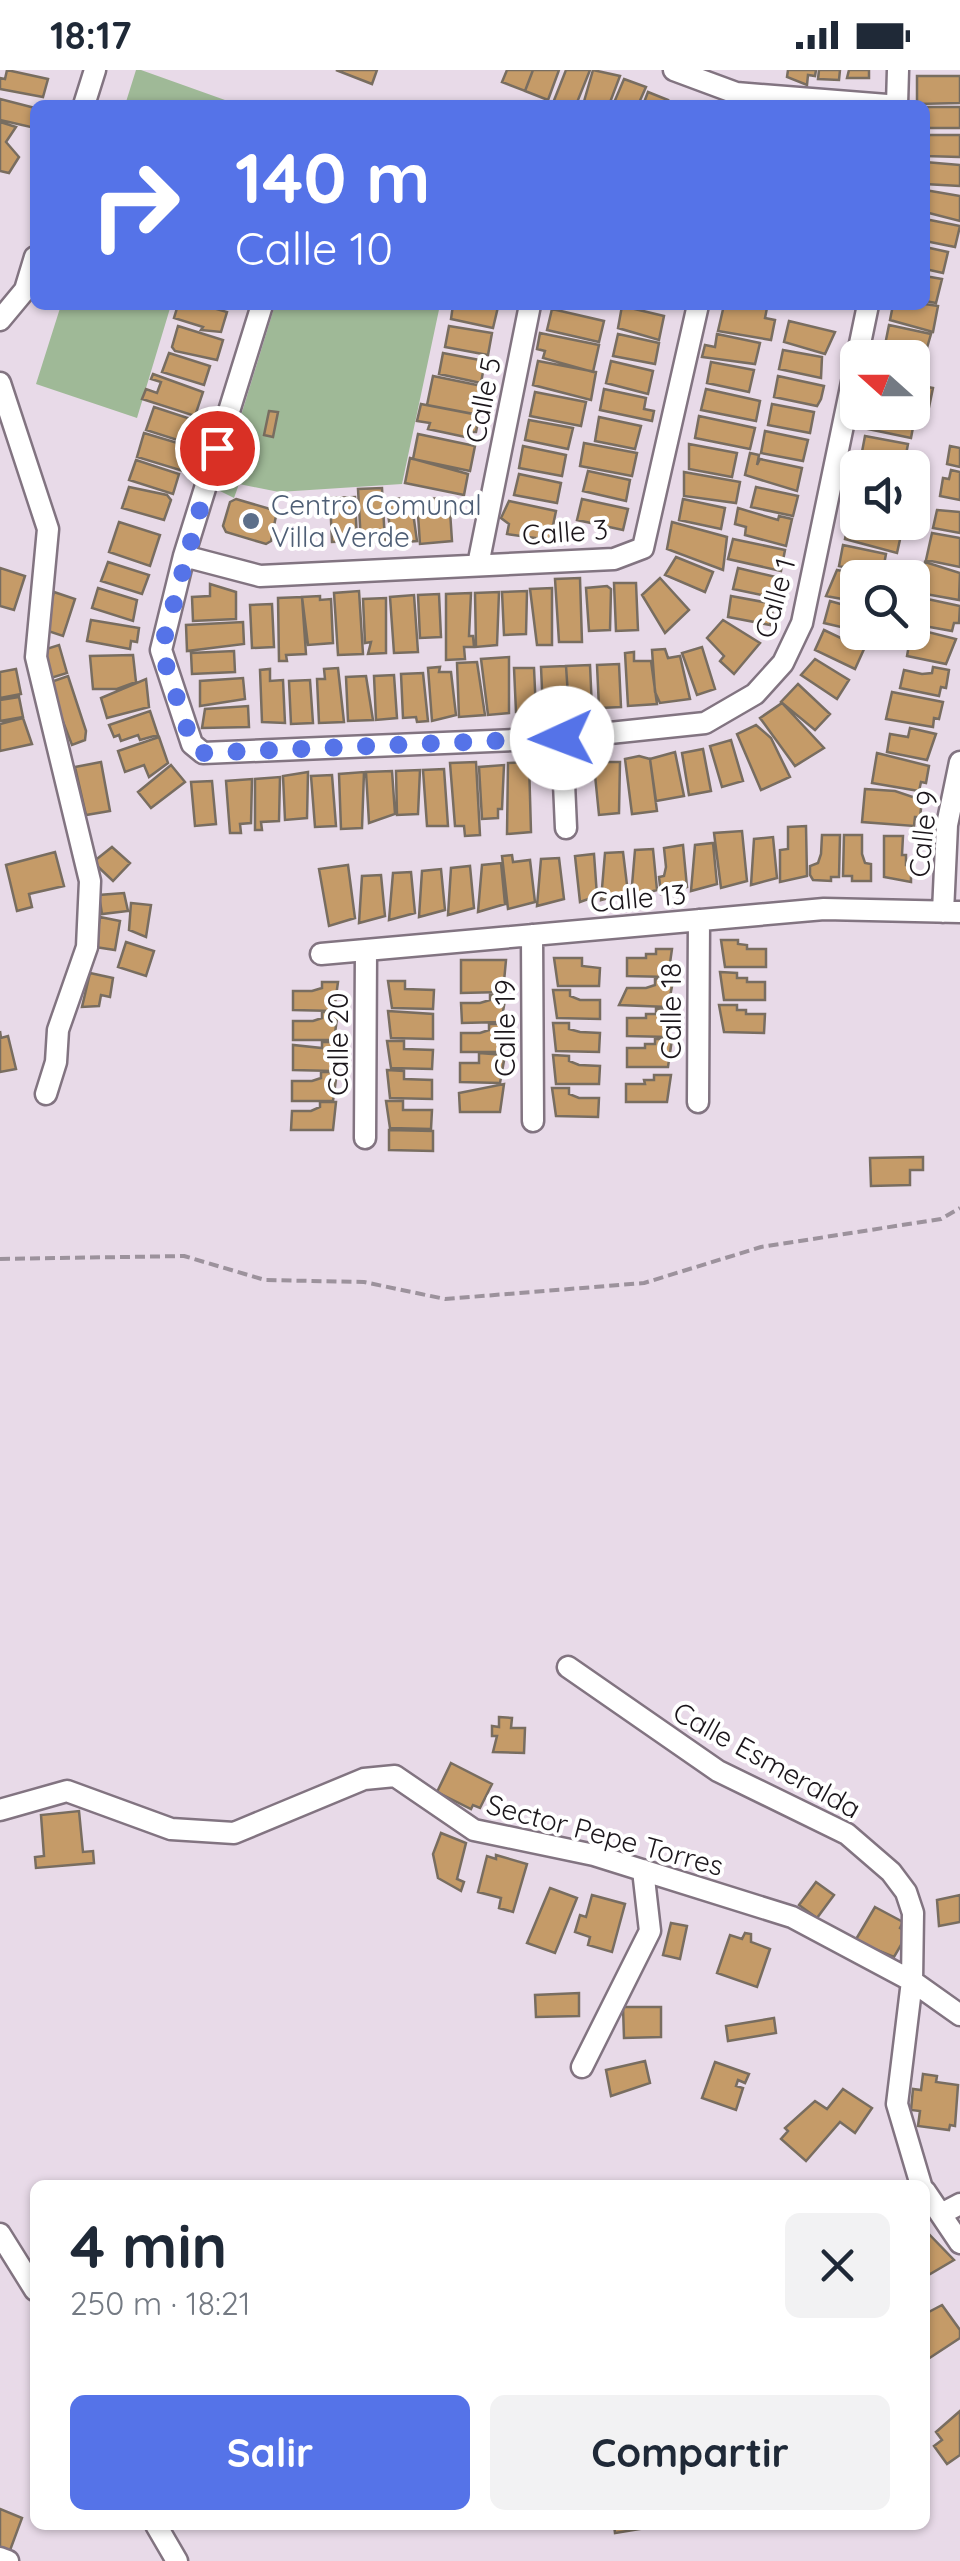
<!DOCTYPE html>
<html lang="es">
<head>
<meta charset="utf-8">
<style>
	:root { --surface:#fff; --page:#f2f2f3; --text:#1f2937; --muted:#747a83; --accent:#5573e8 }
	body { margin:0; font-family:Quicksand,sans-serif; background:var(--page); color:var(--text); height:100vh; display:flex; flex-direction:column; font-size:38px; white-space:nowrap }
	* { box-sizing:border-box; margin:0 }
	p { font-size:32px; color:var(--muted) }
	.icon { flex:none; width:55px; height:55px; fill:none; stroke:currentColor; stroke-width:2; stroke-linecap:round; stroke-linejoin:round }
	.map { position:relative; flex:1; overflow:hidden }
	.panel { position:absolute; left:30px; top:2110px; width:900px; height:350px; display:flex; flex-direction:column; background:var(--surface); border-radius:15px; box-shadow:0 2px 8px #0004 }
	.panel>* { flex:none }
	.hud { position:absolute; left:30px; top:30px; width:900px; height:210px; border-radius:15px; box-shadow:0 2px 8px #0004; background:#5573e8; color:#fff; overflow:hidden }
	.needle { width:65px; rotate:291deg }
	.controls { position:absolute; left:840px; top:270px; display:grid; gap:20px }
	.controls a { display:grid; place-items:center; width:90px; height:90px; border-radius:15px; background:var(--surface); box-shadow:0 2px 8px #0004; font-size:50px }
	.pin { position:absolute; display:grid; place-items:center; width:85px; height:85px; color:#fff; margin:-42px; border:5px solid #fff; border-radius:50%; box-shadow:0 2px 10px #0007 }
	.me { position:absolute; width:110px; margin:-55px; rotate:268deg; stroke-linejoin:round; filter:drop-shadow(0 0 8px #0008) }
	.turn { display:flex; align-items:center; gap:35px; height:210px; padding:0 40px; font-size:45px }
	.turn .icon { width:130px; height:130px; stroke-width:2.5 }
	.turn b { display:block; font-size:70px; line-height:85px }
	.round { display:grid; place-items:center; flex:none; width:105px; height:105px; border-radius:15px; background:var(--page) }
	.overview { display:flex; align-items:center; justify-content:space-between; height:170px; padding:0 40px }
	h1 { font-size:60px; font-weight:700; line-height:75px }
	.cta { display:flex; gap:20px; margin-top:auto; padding:20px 40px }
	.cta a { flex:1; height:115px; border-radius:15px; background:var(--accent); color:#fff; font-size:40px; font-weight:700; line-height:115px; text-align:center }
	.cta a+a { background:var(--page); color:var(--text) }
	.status { display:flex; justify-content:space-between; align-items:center; height:70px; padding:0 50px; background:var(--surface); direction:ltr }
	.status svg { height:28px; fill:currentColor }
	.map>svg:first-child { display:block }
	.green { fill:#9fb997 }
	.building { fill:#c59b68; stroke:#786d60; stroke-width:2.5 }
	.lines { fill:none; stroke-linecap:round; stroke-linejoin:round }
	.minor-casing { stroke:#827481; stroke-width:25 }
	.path { stroke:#9c929c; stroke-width:4; stroke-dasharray:10 5; stroke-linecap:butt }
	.minor { stroke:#fff; stroke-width:20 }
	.route { stroke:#5573e8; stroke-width:18; stroke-dasharray:0 32.4 }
	.service-dot { fill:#5c6f8a; stroke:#fff; stroke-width:4 }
	.labels { text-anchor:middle; stroke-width:8; stroke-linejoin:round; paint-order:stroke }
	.street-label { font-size:28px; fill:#1b161b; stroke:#fff }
	.service-label { font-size:28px; fill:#4e5e75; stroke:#fff; text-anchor:start }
</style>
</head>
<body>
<div class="status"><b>18:17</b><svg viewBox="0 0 49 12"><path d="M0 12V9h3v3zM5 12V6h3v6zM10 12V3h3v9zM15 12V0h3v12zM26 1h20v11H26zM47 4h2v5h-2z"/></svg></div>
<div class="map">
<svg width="960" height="2491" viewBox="0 0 960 2491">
	<rect width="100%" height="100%" fill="#e8dae8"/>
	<!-- green -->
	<path class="green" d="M136,0h5l98,35h-114z
		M61,235h110l-34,113 -101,-34z
		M275,235h165l-38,179 -123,8 -40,-8 -5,14 -16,-8z"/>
	<!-- building -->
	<path class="building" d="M7,0l41,9 -5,18 -43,-8v-11l5,1z
		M336,0h41l-5,14z
		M507,0h26l-8,21 -23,-9z
		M533,0h26l-11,30 -23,-9z
		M566,0h24l-14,35 -23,-2z
		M593,0l27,6 -11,29h-26z
		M788,0h28l-1,6 -7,-1 -1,10 -20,-8z
		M819,0h21l-1,10 -21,-1z
		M869,0v8h-22l2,-8z
		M917,6h43v27l-43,1z
		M624,9l22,8 -8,18h-25z
		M648,22l20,8 -2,5h-23z
		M0,29l35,9v20l-35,-8z
		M925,37h35v21h-35z
		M0,52l16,5 -10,15 13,15 -10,16 -9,-2z
		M925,65h35v22l-35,-1z
		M925,92l35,3v21l-35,-2z
		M925,120l35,6v25l-35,-9z
		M925,149l35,7 -5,21 -30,-6z
		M925,177l23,5 -5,21 -18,-4z
		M925,206l17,3 -6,24 -11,-2z
		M925,234l13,2 -5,26 -43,-12 3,-15z
		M178,235h25l24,7 -6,20 -20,-2 2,-3 -29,-9z
		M453,235l45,2 -5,21 -42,-9z
		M724,235l43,3 -2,10 10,2 -4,20 -53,-9z
		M622,236l42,10 -5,24 -41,-12z
		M552,239l52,12 -5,21 -52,-12z
		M789,251l46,11 -10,22 -41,-12z
		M889,255l42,9 -7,24 -40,-8z
		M178,256l45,14 -6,20 -42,-9 -3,-4z
		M449,256l43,7 -4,22 -43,-8z
		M540,263l59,12 -6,27 -50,-14 2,-7 -8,-2z
		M618,264l41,9 -4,21 -42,-8z
		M717,264l43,9 -5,21 -53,-7 3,-12 10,2z
		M783,280l39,7 -1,21 -42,-9z
		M169,283l41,13 -6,19 -42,-13z
		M443,283l42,8 -4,22 -42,-9z
		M912,289l13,2 -4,22 -9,-2z
		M538,291l58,11 -5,28 -58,-15z
		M611,291l42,10 -5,23 -42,-11z
		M711,292l43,8 -5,22 -42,-9z
		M153,304l50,18 -8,24 -53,-17 4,-10 11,4 4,-11 -10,-3z
		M433,306l49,10 -3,29 -52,-10z
		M778,306l46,10 -3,13 -4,7 -43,-9z
		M918,315l15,3 -6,29 -20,-5h5v-24z
		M604,319l42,9 -2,11 10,2 -2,10 -52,-11z
		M706,319l54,12 -4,20 -55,-11z
		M535,322l51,10 -5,24 -51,-10z
		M421,334l52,10 6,3 -3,15h-5l-1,6 -42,-9 2,-6 -13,-2z
		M772,334l42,8 -4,21 -42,-8z
		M154,337l46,15 -7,23 -47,-15z
		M269,341l9,1 -5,25 -9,-2z
		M872,342l43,5 -4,21 -43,-9z
		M699,346l56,12 -5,21 -55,-11z
		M599,347l42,9 -6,23 -40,-8z
		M529,350l44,8 -5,21 -43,-9z
		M765,361l43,9 -5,21 -42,-8z
		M144,363l47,14 -8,24 -46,-14z
		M418,364l57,12 -5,25 -57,-12z
		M865,366l43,8 -4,21 -43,-8z
		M584,373l53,10 -5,23 -52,-10z
		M689,374l48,9 -5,24 -43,-8z
		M523,376l43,9 -4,21 -43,-8z
		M950,376l10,2v19l-13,-3z
		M750,383l9,2 -2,10 3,-6 42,9 -5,23 -52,-16z
		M410,388l58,16 -4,21 -59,-12z
		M136,390l43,14 -6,20 -44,-14z
		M951,400l9,2v28l-20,-4 3,-18 6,1z
		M588,401l42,9 -4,21 -43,-10z
		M684,402l56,10 -4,21 -52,-7z
		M519,404l42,9 -4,20 -43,-8z
		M129,417l38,8 4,5 -7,20 -42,-12z
		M756,417l42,9 -5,20 -42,-9z
		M382,418l3,54 -24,1 -3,-54z
		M355,427l2,44 -25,1 -2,-44z
		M411,428l6,43 -25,2 -6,-44z
		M439,428l1,13h10l2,30 -32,3 -3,-44z
		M236,429l41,12 -6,30 -5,3 -40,-12 -3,-6 7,-24z
		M582,429l46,10 -5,21 -46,-10z
		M683,429l42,9 -4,21 -42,-9z
		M509,431l47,10 -6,29 -43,-6 2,-10 -8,-6z
		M738,438l40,12 1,-4 13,3 -6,27 -41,-11 1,-8 -11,-3z
		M937,440l23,2v21l-27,-5z
		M849,448l9,4 45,4 -6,27 -52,-14z
		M119,452l41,13 -10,31 -41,-14z
		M672,452l55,15 -4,33 -56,-21z
		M932,463l28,5v29l-34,-7z
		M733,469l52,11 -4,21 -53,-12z
		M843,475l43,9 -4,21 -43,-9z
		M676,487l37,15 -8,20 -40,-17z
		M108,492l41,13 -7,19 -41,-13z
		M925,492l35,11 -1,27 -39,-7z
		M0,498l25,8 -11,34 -14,-4z
		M738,498l42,10 -4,20 -43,-9z
		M837,500l41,8h-20v24l-32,-6z
		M580,508l2,64h-23l-4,-63z
		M660,508l29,32 -24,23 -23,-38z
		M614,513h22l2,47 -22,1z
		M210,514l26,8v27l-43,2 -1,-24 18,-1z
		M607,516l4,3 -1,41 -21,1 -3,-43z
		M98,518l39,12 -4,21 -41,-13z
		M552,518v57h-15l-7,-56z
		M359,521l4,63 -25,1 -4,-62z
		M527,521l-1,43 -22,1 -2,-43z
		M54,522l21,7 -12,37 -21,-7z
		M499,522l-2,53 -21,2 -1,-54z
		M471,523l-2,43h4l1,11h-10l1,12 -19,1v-66z
		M439,524l2,43 -21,1 -2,-43z
		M414,525l4,57 -24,1 -4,-56z
		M320,526v4l11,-1 2,44 -25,2 -6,-48z
		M731,526l43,8 -4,21 -42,-8z
		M302,527l4,57 -20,1 1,6h-8l-1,-63z
		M918,527l42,9 -1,17h-5l-2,8 -39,-7z
		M386,528v55l-18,1 3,-12 -6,1 -2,-44z
		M830,531l28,8v22l-34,-8z
		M272,534l2,43 -22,1 -2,-43z
		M91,550l48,8 -2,14 -6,-1 -1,8 -43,-8z
		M723,550l37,23 -26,31 -14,-13 4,-5 -17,-18z
		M243,552l1,22 -57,7 -1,-26z
		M912,558l44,11 -10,25 -39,-8z
		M824,560l40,19 -9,20 -40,-19z
		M59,575l8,28 -16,5 -8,-28z
		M702,577l13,42 -18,6 -15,-42z
		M665,579l3,9 12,-2 10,43 -30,4 -5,-11 -3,-42z
		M234,581l1,21 -43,2 -1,-21z
		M634,582v9h17l6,43 -29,2 -3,-53z
		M133,585l3,27 -19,7h-24l-3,-33z
		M509,587v56l-21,2 -7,-56z
		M815,589l34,21 -12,19 -36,-24z
		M477,592l8,53 -26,2 -2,-54z
		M619,594l2,43 -22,1 -2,-43z
		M590,595l2,44 -23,1 -3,-44z
		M566,596l3,44 -26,2 -2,-45z
		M440,597l-1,5h12l5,43 -24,6 -4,-53z
		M933,597l16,3 -3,18 -5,-1 -2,9 -39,-8 4,-18 18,4 10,-1z
		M338,598l6,54 -25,1 -2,-44h8l-1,-10z
		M514,598h20l2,43 -20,1z
		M16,599l5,25 -21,4v-26z
		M270,599v12l13,-1 2,43 -23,-1 -2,-52z
		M423,603l5,48 -11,1 -1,-5 -13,1 -2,-44z
		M394,605l3,43 -21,2 -2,-44z
		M68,606l18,55 -1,9 -13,5 -24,-62z
		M366,606l7,44 -25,1 -2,-44z
		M243,608l2,21 -45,7v-25z
		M146,609l3,28 -42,11 -6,-20z
		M310,610l3,43 -22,1 -2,-43z
		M798,614l32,30 -15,16 -34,-28z
		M892,622l51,10 -4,17 -5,-1 -1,9 -47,-8z
		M19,627l4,20 -23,4v-21z
		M782,633l42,45 -29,18 -35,-48z
		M248,636l1,21 -47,1 3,-19z
		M150,641l8,24 -18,5 -2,-5 -17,6 -2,-6 -5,2 -5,-12z
		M23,648l9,26 -32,7v-27z
		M756,655l15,13 19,39 -29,13 -24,-56z
		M910,658l26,6 -9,26 -40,-8 3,-18 18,3z
		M159,667l9,26 -19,14 -5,-12 -19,7 -7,-21z
		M731,670l12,41 -21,6 -12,-41z
		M703,679l8,42 -22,4 -7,-42z
		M675,682l9,44 -28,5 -6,-42z
		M877,683l52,13 -3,17 -5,-1 -2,9 -47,-8z
		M639,686l11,3 7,52 -25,3 -7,-55z
		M101,692l9,49 -24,4 -11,-48z
		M476,692l4,73 -15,1 -1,-10h-9l-5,-63z
		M529,692l2,70 -24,2 1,-71z
		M598,692h22l-1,51 -20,2 -5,-50z
		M171,695l14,17 -34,26 -13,-16z
		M504,695l-2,44h-4v9l-16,1 -3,-52z
		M444,699l4,57h-21l-4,-56z
		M420,700l-2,44 -21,1 -1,-44z
		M392,701l3,43 -26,9 -3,-51z
		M308,702l-1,46 -22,2 -2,-44z
		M364,702l-2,56 -21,1 -2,-55z
		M332,705l4,51 -21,1 -4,-51z
		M280,707l-1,44 -18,1 1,8h-7v-51z
		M252,709l-1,44 -11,1 1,9h-11l-4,-52z
		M212,711l4,43 -21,2 -4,-44z
		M865,719l30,2 27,9 -2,17h-5l-1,9 -52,-4z
		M806,756l1,50 -27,6v-32l8,-1v-22z
		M742,761l5,50 -26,7 -7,-55z
		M822,765h18l-1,42h-8v4l-18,-1 -3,-5v-9l8,-3 3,-9z
		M844,765h18v19l3,9 6,1v17h-19v-5h-9z
		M884,766h19l-1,19h4v10h5v17l-27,-5z
		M773,767l4,41 -26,7 3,-46z
		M713,773l4,41 -26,7 4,-46z
		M683,775l4,42 -26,7 -2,-17 5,-1 2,-9 -2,-19z
		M112,777l18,16 -17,18 -20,-19z
		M653,779l4,41 -26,7 4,-47z
		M55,782l9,34 -35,8 3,13 -15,4 -11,-46z
		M623,782l5,41 -27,7 4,-47z
		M594,784l3,42 -17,6 -5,-46z
		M512,785l1,7 17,-2 5,42 -27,7 -6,-53z
		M559,788l5,41 -27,7 4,-47z
		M501,793l4,41 -27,8 4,-47z
		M348,795l7,53 -26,8 -10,-57z
		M470,796l4,42 -26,7 3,-47z
		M441,799l4,41 -26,7 3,-46z
		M411,802l4,41 -26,7 4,-47z
		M381,805l4,41 -26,7 3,-47z
		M124,823l4,18 -26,3 -3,-19z
		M131,833l20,2 -5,32 -17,-7z
		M100,847l20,4 -5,29 -20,-3z
		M721,870h17v4l9,1v4h19v18h-41z
		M126,872l28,9 -8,25 -28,-9z
		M656,879h16l-4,28 -41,-1v-18h19v-4h10z
		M554,888h28v8l18,2 -1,18h-41z
		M461,890h45l-3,32 -42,1z
		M720,902l17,1v5h10v4h18v18h-41z
		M90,903l23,5 -3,19 -9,-2 -2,11 -17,1z
		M655,909l18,2 -5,26 -49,-2 8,-17h19l9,-3z
		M388,911h17v8l29,1 -1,19 -41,-1z
		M322,912h16l-4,29 -41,-1v-19h19l10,-3z
		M553,920h17v6l10,4h20v19l-43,-1z
		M490,925h16l-5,27 -39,1 -1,-20h19l10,-3z
		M719,935h18v5h9v4h19l-1,19 -40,-1z
		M656,939h16l-4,28 -41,-1v-18h19v-4h10z
		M388,941l45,3v25l-42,-1z
		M322,942h16l-4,28h-41v-19h20l9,-3z
		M553,953h16v6l11,3 20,1 -1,19 -43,-1z
		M489,954h17l-5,28h-40v-19h19l9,-3z
		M0,961l1,7 7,-2 8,33 -16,3z
		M655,969h17l-4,28h-41v-19h18v-4h10z
		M387,971h17v8l29,1 -1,19 -41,-1z
		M322,972h16l-4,29 -41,-1v-25l29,3z
		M479,983l26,2 -5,28 -40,-1v-19h19z
		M553,985l16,1v5l10,4 21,1 -1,18h-43z
		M387,1000l17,1v8l28,1v19l-42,-1z
		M321,1002h16l-4,29h-41v-20h20l9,-3z
		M654,1005h17l-4,27h-41v-18h19l-1,-4h10z
		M504,1014l-4,28h-40l-1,-19z
		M552,1018h17v6l10,4h20l-1,19 -42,-1z
		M386,1031h17v9h29l-1,19 -41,-1z
		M320,1032h16l-3,28h-42l1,-19h19l9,-4z
		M389,1060l44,1v20l-44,-1z
		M923,1087v13h-13v15l-39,1 -1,-28z
		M499,1647l13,1 -1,10h14l-1,25 -31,-1 4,-16h-5v-10l7,1z
		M451,1693l41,21 -12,24 -7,-3 -2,4 -34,-17z
		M79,1741l4,41 10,-1 1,12 -58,5 -1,-11 9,-1 -3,-41z
		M441,1763l25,10 -9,36 7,3 -3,9 -23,-13 -5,-24z
		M496,1785l31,9 -14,48 -14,-4 2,-10 -23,-6 9,-36 9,3z
		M816,1812l18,13 -17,23 -18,-13z
		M550,1818l27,10 -22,55 -28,-10z
		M592,1825l33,9 -13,48 -24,-7 2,-8 -15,-5 5,-17 6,2z
		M960,1825v27l-21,4 -2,-26z
		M875,1837l28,15 -3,6 8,5 -14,24 -39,-16z
		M671,1853l16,3 -7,33 -17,-4z
		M745,1863l6,1v8l19,7 -13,38 -40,-14 13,-38 12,4z
		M579,1923v23l-43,1 -1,-22z
		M623,1937h38v30l-37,1z
		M774,1948l2,15 -48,8 -2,-15z
		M645,1991l5,22 -39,13 -5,-26z
		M715,1992l34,12 -4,9 -7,-3 -2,6 7,2 -7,22 -34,-12z
		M923,2004l14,2 -1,6 22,3 -3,41 -5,-1 -1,5 -31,-4 2,-15 -9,-1 2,-21 8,1z
		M843,2019l29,19 -17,25 -15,-11 -34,39 -25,-22 7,-8 -3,-3 30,-27 12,8z
		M925,2160l29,30 -29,17z
		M942,2235l18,25v8l-35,23v-47z
		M960,2341v44l-13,9 -13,-18 8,-6 -6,-8z
		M0,2439l22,9 -13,35 -9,-3z
		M614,2455h26v4l-25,4z"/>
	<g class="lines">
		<defs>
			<path id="minor" d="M674,0l62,23 151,12
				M84,35l11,-35
				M897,35l1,-35
				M262,235l-78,251 -23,94 31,94 11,9 359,-15 143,-15 50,-29 28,-31 19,-40 66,-318
				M0,250l25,-30 10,-33
				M0,313l48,146 -12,128 54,224 -3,66 -29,83 -2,32 -10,32
				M184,486l76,20 354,-17 29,-11 55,-243
				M478,495l52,-260
				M562,668l4,90
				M943,842l4,-87 13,-63
				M532,865l1,186
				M321,884l503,-45 136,3
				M698,1032l1,-182
				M365,1068l1,-188
				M568,1597l150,104 129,63 44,38 15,20 7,21 -1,68 -15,123 24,81
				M0,1740l67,-19 104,38 63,4 130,-54 31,-3 79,54 120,25 198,62 120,64 48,34
				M582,1997l68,-136 -7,-61
				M925,2121l35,52
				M941,2144l19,-10
				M0,2164l35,56
				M156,2455l21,36
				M0,2488l8,3"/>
		</defs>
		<!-- minor casing -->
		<use href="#minor" class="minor-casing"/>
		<!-- path -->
		<path class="path" d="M0,1189l184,-3 81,24 99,2 81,17 199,-16 117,-36 180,-28 19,-11"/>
		<!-- minor -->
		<use href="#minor" class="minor"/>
	</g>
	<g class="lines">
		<!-- route -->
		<path class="route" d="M217,378l-56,202 31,94 11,9 359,-15"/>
	</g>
	<!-- markers -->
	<circle class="service-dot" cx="251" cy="451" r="10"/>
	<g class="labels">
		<!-- street labels -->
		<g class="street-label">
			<text transform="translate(483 330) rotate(-79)" y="10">Calle 5</text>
			<text transform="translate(565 462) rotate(-4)" y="10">Calle 3</text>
			<text transform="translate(775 528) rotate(-74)" y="10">Calle 1</text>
			<text transform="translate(923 764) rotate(-84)" y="10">Calle 9</text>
			<text transform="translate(638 828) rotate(-5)" y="10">Calle 13</text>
			<text transform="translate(671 941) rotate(-90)" y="10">Calle 18</text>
			<text transform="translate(505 958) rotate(-90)" y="10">Calle 19</text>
			<text transform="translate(338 974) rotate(-90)" y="10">Calle 20</text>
			<text transform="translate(767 1690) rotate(29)" y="10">Calle Esmeralda</text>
			<text transform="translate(605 1765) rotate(15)" y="10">Sector Pepe Torres</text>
		</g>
		<!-- service labels -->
		<g class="service-label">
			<text x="271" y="445">Centro Comunal<tspan x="271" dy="32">Villa Verde</tspan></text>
		</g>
	</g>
</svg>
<div class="controls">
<a><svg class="needle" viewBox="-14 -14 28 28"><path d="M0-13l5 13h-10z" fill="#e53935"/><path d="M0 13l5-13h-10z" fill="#747a83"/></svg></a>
<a><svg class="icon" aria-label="sound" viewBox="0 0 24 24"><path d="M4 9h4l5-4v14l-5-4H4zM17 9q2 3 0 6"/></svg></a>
<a><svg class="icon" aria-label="search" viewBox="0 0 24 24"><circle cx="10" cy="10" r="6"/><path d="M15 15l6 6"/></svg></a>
</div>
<div class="pin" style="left:217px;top:378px;background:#d93025"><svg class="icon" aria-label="arrive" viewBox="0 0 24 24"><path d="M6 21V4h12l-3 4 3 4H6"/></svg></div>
<svg class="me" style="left:562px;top:668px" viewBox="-20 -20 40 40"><circle r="19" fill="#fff"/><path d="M0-13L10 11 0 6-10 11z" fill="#5573e8"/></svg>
<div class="hud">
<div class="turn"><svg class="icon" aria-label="right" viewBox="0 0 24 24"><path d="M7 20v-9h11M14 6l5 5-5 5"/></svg><div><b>140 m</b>Calle 10</div></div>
</div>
<section class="panel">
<div class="overview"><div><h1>4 min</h1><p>250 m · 18:21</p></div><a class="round"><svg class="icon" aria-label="close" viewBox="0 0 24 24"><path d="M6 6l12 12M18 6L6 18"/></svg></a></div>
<div class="cta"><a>Salir</a><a>Compartir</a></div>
</section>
</div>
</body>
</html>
